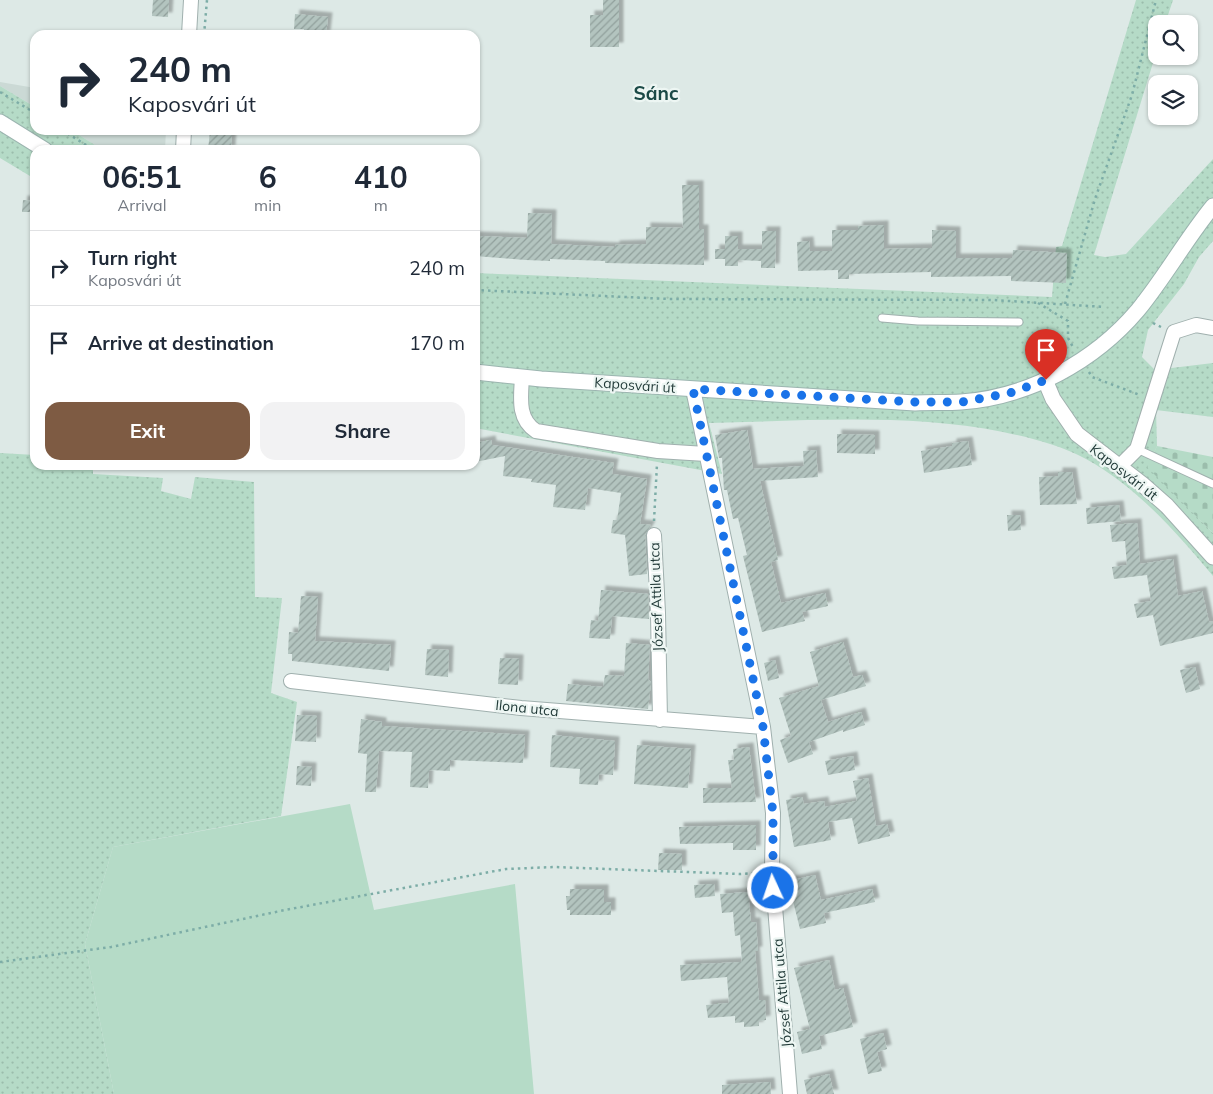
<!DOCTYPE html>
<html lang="en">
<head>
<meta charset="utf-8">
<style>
	:root { --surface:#fff; --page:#f2f2f3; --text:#1f2937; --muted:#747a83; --line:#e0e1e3; --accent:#7e5b43 }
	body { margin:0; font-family:Mulish,sans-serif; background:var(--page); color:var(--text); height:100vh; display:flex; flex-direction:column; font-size:19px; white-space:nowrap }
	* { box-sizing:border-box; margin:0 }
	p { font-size:16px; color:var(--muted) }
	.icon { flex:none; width:28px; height:28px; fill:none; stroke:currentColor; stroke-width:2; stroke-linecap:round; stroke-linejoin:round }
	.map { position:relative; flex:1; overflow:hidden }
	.panel { position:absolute; left:30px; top:145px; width:450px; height:325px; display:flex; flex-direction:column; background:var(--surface); border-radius:15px; box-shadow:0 1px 4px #0004 }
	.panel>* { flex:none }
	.guide { position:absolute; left:30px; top:30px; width:450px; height:105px; border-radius:15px; box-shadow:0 1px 4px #0004; background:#fff; color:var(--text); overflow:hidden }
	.fabs { position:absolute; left:1148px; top:15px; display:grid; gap:10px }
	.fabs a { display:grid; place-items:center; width:50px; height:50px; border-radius:10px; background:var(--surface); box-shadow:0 1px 4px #0004; font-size:25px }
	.pin { position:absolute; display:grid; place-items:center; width:42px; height:42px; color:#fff; margin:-51px -21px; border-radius:50% 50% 50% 0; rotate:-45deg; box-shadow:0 0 5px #0007 }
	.pin .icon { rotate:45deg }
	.me { position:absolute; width:55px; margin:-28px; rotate:357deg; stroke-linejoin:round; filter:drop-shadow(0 0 4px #0008) }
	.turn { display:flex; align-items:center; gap:18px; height:105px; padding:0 15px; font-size:22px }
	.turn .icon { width:65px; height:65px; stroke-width:2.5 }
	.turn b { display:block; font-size:35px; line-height:42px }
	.eta { display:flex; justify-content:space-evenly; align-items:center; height:85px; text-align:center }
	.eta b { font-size:30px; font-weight:700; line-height:35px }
	.primary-button { display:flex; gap:10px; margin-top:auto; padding:10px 15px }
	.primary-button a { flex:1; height:58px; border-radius:15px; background:var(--accent); color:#fff; font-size:20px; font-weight:700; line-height:58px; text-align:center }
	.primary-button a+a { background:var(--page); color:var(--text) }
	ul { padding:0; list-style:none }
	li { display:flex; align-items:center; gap:15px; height:75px; padding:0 15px; border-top:1px solid var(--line) }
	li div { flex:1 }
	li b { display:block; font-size:19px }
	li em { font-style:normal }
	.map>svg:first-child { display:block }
	.built { fill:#cbd9d5 }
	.grass { fill:url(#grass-dots) }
	.cemetery { fill:url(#cemetery-stones) }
	.green { fill:#b5dbc7 }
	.building { fill:url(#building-hatch); filter:url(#shadow) }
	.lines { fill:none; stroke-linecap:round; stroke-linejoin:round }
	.service-casing { stroke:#a0b0ae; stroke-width:9 }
	.minor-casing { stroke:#a0b0ae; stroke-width:16 }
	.tertiary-casing { stroke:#a0b0ae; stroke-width:17 }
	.secondary-casing { stroke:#9cb5b0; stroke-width:17 }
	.path { stroke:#7dada7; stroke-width:2.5; stroke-dasharray:2.5 4; stroke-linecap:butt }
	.service { stroke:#fff; stroke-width:7 }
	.minor { stroke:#fff; stroke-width:14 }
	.tertiary { stroke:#fff; stroke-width:15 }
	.secondary { stroke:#fff; stroke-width:15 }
	.route { stroke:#1a73e8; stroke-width:9; stroke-dasharray:0 16.2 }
	.labels { text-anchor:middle; stroke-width:4.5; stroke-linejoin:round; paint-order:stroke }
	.street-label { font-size:14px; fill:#1f3836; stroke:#edf6f3 }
	.district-label { font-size:19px; font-weight:bold; fill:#1b4a47; stroke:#edf6f3 }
</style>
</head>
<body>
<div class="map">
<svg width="1213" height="1094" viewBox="0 0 1213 1094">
	<defs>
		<pattern id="grass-dots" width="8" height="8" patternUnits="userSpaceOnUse" patternTransform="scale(1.25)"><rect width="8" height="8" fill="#b5dbc7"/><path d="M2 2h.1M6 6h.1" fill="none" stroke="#9bbdac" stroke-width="1.8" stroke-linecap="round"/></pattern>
		<pattern id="cemetery-stones" width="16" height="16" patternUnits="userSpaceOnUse" patternTransform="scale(1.25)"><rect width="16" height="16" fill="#b5dbc7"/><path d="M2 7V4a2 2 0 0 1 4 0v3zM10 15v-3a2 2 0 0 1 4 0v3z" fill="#9bbdac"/></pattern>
		<pattern id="building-hatch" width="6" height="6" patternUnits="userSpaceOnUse" patternTransform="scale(1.25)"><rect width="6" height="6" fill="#b3c4bf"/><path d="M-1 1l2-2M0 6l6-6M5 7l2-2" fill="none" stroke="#91a09c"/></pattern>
		<filter id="shadow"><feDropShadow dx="4.5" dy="-4.5" stdDeviation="1" flood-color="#0004"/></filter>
	</defs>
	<rect width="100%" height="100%" fill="#dde9e6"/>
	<!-- built -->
	<path class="built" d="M0,82l35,6v19l-35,-21z
		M71,130h95l-1,20h-62z"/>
	<!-- grass -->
	<path class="grass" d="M1136,0h37l-8,24h-9v29l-62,202 11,2 21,-3 87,-95v82l-14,16 -15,27 -36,46 -6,27 13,13 58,-7v54l-57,-7 1,36 -9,21 65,66v43c-37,-44 -76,-89 -127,-117 -26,-14 -55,-21 -83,-27 -97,-19 -196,-11 -294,-9l13,51 -247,-46v-155l577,24 4,-50 6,-1z
		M0,86l35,21v23h36l32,20h-68v29l-35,-21z
		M0,453l35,2v10h58v9l70,4 -2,13 30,8 4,-22 59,5 1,115 27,1 -11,95 26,9 -16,114 -168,31 -28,97 29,150h-114z"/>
	<!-- cemetery -->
	<path class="cemetery" d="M1157,446l56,11v76l-66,-66z"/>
	<!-- green -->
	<path class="green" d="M350,804l24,106 141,-26 19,210h-420l-29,-150 28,-97z"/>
	<!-- building -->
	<path class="building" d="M153,0h16l-1,17 -16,-1z
		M603,0h16v47h-29v-32h13z
		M295,14l33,3 -2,18h-23l1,-6h-10z
		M210,131l22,1 -1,18h-23z
		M682,185h17v44h5v36l-99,-2v-2l-55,-2v2l-24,-1 -51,-4v-20l52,2 1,-25 24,1 -1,30 64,3v-2l31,-1v-17l37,1z
		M23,200l12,1v11h-13z
		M884,225v24l48,-1v-18l24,1v27h56l1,-8 54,3 -1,30 -55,-2v-5l-80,1v-5l-82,2v5h-11v-9l-40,1 -1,-29 12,-1 1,10h22v-21h26v-4z
		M762,231h14l-1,37h-14v-7l-23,-1v6h-13v-7h-10v-10h10v-13h13v13h24z
		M747,430l6,39 51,-3 -1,-15 13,-1 2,27 -58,4 18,79 -7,2 10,41 44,-10 3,13 -26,6 3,9 -43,11 -19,-76 4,-1 -9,-37 -5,1 -6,-29h-3l-2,-32h-3l-4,-23z
		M837,434l38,1v19l-38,-1z
		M491,440l1,5 122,18 -2,11 35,5 -7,45 11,1 -6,10 2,39 -18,2 -4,-41 -14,-2 2,-13h4l4,-27 -33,-5 -3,22 -32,-3 3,-22 -25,-3 1,-3 -29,-3 2,-20 -30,6v-19z
		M968,441l4,24 -48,8 -3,-22 31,-5v-3z
		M1058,472h14l5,32 -37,1 -1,-28 19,-1z
		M1119,505l2,16 -34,3 -1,-16z
		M1007,515h13l1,15 -13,1z
		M1137,523l3,41 33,-5 5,37 24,-5 7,31 4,-1v12l-53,13 -7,-31 -16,3 -3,-14 17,-3 -4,-26 -33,4 -2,-12 15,-2 -2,-24 -13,1 -2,-17z
		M601,590l47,4 1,25 -37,-3 -2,23 -21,-1 2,-18 7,1z
		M301,596l17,1 -3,44 76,4 -2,26 -97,-10v-7h-4l1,-22 9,1z
		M843,642l10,35 9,-2 4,11 -45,14 7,22 33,-10 4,13 -22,7v-2l-34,12 4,12 -25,9 -8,-23 11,-4 -12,-38 40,-12 -9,-34z
		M626,643l24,2 -2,34 3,3 -3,27 -82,-8 2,-17 35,3 2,-12 19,1z
		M427,649l22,1 -1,27 -23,-2z
		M500,658l19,1 -1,26 -20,-1z
		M775,660l4,18 -11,3 -4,-18z
		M1195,667l5,22 -14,4 -6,-23z
		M297,715l20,1 -1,26 -21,-1z
		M361,719l21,3v4l143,9 -2,28 -73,-3v11l-21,-1 -1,18 -18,-1 2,-35 -33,-1 -3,41h-11l2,-38 -9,-1z
		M552,735l63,6 -2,34 -14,-1 -1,11 -19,-1 1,-15 -30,-2z
		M637,745l54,4 -3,39 -54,-4z
		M749,747l7,55 -53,1v-15h29l-4,-28h6l-1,-11z
		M853,756l2,14 -27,5 -3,-14z
		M297,766l15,1 -1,19 -15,-1z
		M868,778l8,48 11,-2 3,12 -32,8 -6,-26 -24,4 3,18 -37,7 -8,-47 16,-3 2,7 20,-3 1,6 32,-6 -4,-20z
		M756,825v25h-23v-7l-53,1 -1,-17z
		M659,853l23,1v16h-24z
		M815,875l6,25 51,-11 3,13 -51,11 2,10 -26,6 -12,-48z
		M714,884l1,12 -20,2 -1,-13z
		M570,889h34v13h7v13h-41v-5h-3l-1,-14h4z
		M748,892l3,30h5l2,29h-3l4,49h6l1,20 -7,1v5l-15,1v-5l-9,1v-7l-27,2 -2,-13 23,-2 -2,-26 -46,4 -1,-16 62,-3 -2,-27 -5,1 -2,-24 -11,1 -2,-19z
		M829,960l6,30 8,-2 10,39 -34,9 3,13 -20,5 -5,-22 13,-3 -16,-61z
		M883,1033l4,16 -10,3 5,19 -14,3 -8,-35z
		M829,1074l5,20h-27l-3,-14z
		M770,1082l1,12h-49v-9z"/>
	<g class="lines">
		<defs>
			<path id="service" d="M882,318l36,3 101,1
				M1137,449l76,35"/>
			<path id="minor" d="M189,35l2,-35
				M183,150l1,-20
				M522,377c-1,20 -5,42 14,54l122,20 48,3
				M693,389l70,338 10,86 -1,56 18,225
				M1120,466l17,-17 37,-117 22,-7 17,3
				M654,535l4,78 2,107
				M291,681l230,27 242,19"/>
			<path id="tertiary" d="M1045,380l8,19 24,35 65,50 25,22 46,51"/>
			<path id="secondary" d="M0,122l45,28
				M475,372l66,7 374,24c15,-1 31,0 46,-1 68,-5 133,-40 177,-92 27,-33 48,-71 75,-104"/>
		</defs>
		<!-- service casing -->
		<use href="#service" class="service-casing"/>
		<!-- minor casing -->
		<use href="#minor" class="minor-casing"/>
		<!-- tertiary casing -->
		<use href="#tertiary" class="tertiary-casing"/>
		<!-- secondary casing -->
		<use href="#secondary" class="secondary-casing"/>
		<!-- path -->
		<path class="path" d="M204,35l3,-35
			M0,92l35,21
			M62,130l32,20
			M475,290l194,9 324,1 112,7
			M1038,303l30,18v17l6,11
			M1065,304l30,-105 37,-104 24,-95
			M1153,323l8,4
			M1089,372l3,5 48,18
			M654,521l3,-57
			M0,962l111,-15 174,-37 221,-41 48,-2 185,7 19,-1"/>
		<!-- service -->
		<use href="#service" class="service"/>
		<!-- minor -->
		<use href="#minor" class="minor"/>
		<!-- tertiary -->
		<use href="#tertiary" class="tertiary"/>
		<!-- secondary -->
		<use href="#secondary" class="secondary"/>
	</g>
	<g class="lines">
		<!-- route -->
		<path class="route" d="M773,888v-74l-10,-87 -70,-338 222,13h47l48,-9 36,-13"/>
	</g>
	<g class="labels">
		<!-- street labels -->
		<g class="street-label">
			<text transform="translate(635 385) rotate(4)" y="5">Kaposvári út</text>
			<text transform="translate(1124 472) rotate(38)" y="5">Kaposvári út</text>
			<text transform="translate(656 597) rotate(-92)" y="5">József Attila utca</text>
			<text transform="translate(527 708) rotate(6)" y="5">Ilona utca</text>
			<text transform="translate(782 993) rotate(-95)" y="5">József Attila utca</text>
		</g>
		<!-- district labels -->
		<g class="district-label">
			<text x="656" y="100">Sánc</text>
		</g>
	</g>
</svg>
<div class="fabs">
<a><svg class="icon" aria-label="search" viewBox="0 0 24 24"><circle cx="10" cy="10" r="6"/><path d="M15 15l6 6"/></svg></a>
<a><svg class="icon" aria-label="layers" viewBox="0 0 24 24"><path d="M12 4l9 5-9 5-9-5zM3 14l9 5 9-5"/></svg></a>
</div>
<div class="pin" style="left:1046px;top:380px;background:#d93025"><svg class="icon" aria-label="arrive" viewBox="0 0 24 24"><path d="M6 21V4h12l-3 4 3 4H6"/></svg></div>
<svg class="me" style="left:773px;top:888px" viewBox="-20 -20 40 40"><circle r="17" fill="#1a73e8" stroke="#fff" stroke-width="3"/><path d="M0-11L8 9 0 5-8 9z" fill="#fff"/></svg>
<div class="guide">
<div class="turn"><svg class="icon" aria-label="right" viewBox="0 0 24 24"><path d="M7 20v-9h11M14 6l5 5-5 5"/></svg><div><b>240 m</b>Kaposvári út</div></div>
</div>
<section class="panel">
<div class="eta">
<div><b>06:51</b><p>Arrival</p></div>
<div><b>6</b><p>min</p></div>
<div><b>410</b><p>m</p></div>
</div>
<ul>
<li><svg class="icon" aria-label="right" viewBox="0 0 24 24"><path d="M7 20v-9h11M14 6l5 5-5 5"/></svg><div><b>Turn right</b><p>Kaposvári út</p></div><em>240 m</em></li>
<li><svg class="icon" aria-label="arrive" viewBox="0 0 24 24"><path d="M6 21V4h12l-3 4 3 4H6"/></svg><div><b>Arrive at destination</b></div><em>170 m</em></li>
</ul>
<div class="primary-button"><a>Exit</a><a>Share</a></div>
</section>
</div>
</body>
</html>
